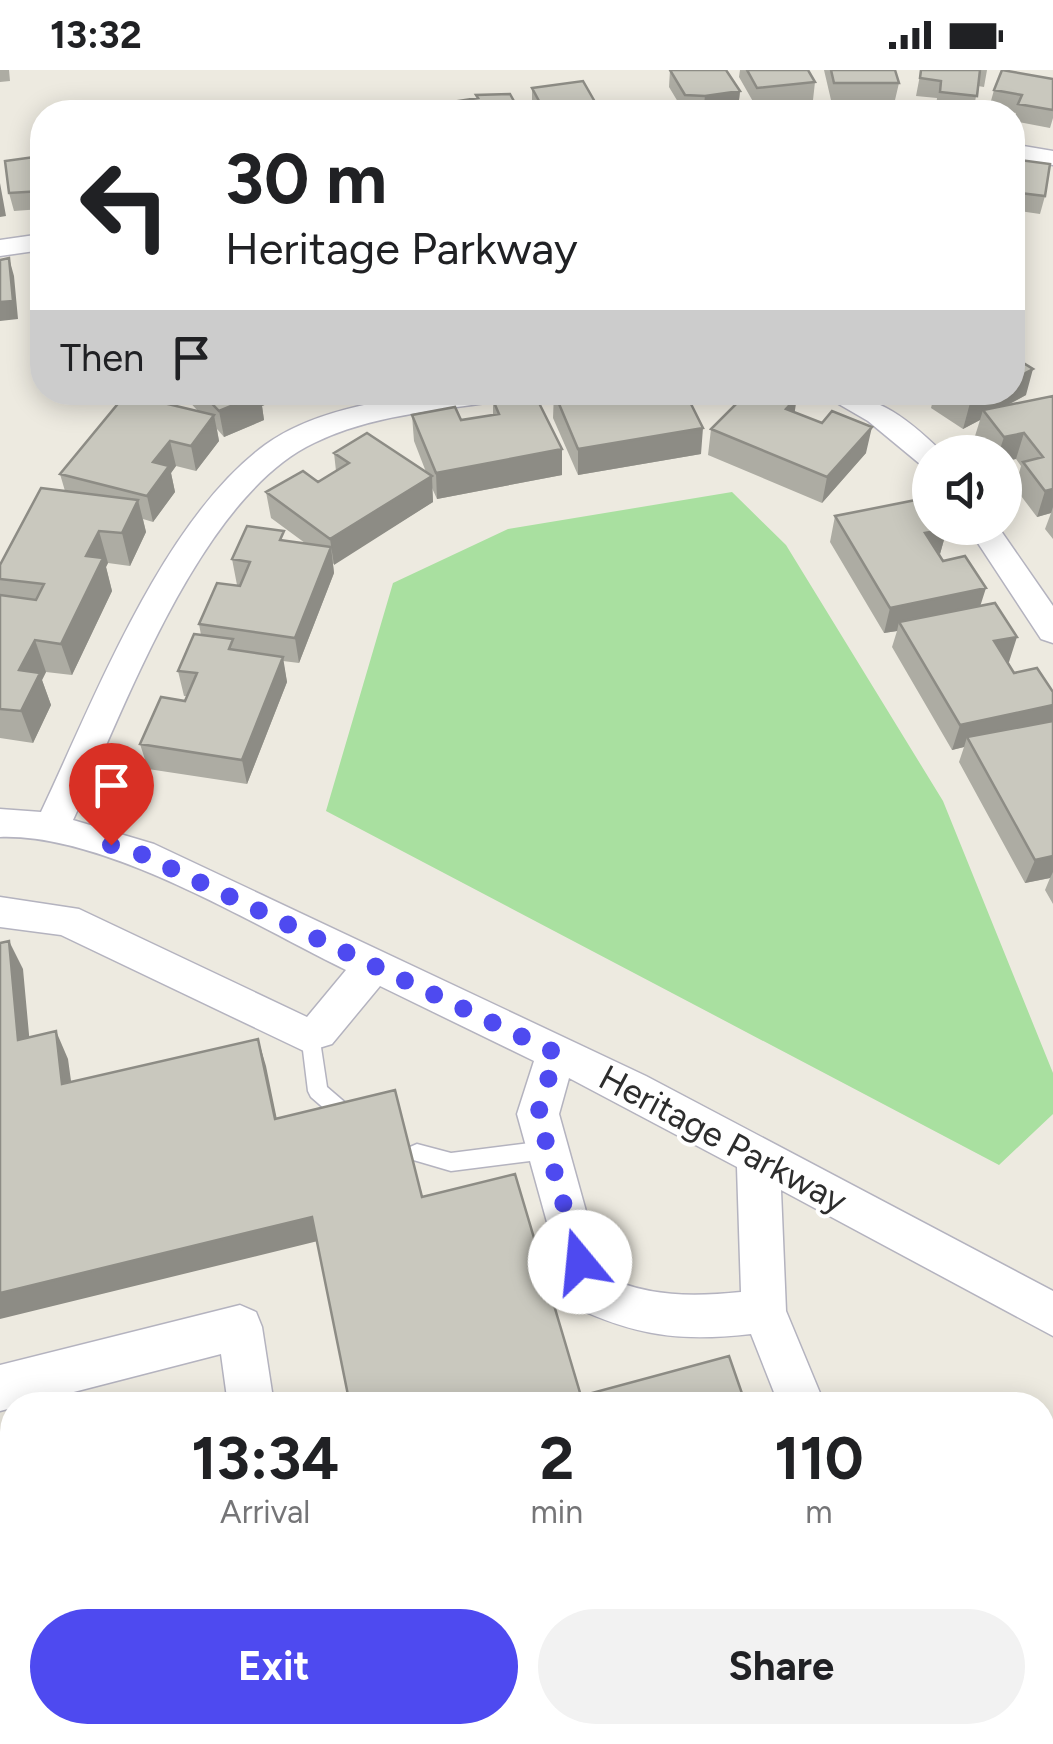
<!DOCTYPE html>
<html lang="en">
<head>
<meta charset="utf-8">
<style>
	:root { --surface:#fff; --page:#f2f2f2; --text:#202124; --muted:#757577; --accent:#4e4af0 }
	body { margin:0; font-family:Figtree,sans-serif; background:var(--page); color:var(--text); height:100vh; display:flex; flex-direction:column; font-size:38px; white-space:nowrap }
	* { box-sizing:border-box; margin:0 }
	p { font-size:32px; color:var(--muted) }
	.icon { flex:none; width:55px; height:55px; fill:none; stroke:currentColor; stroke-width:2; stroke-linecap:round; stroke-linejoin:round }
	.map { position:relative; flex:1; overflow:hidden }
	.drawer { position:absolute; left:0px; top:1322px; width:1055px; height:352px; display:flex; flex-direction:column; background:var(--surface); border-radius:40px 40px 0 0; box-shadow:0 5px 25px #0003 }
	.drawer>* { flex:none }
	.top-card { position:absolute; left:30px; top:30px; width:995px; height:305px; border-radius:40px; box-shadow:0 5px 25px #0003; background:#fff; color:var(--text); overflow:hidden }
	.fabs { position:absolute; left:912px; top:365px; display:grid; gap:20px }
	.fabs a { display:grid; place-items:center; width:110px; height:110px; border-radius:50%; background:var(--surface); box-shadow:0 5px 25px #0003; font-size:50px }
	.pin { position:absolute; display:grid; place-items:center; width:85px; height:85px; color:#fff; margin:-102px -42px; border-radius:50% 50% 50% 0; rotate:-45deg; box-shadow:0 0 10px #0007 }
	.pin .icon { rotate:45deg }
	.me { position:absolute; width:110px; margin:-55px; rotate:343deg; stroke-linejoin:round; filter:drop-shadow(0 0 8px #0008) }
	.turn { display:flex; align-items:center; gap:35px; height:210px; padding:0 30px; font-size:45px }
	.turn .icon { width:130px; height:130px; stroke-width:2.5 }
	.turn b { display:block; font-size:70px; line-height:85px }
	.then { display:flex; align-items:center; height:95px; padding:0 30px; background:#0003; gap:20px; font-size:38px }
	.eta { display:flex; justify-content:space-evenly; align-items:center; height:170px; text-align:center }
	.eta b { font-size:60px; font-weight:700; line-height:70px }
	.primary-button { display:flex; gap:20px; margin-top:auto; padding:20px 30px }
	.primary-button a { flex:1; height:115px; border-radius:60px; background:var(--accent); color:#fff; font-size:40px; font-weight:700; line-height:115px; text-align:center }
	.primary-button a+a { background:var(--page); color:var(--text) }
	.status { display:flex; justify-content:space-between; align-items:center; height:70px; padding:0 50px; background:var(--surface); direction:ltr }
	.status svg { height:28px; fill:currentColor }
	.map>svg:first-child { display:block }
	.green { fill:#a9e0a0 }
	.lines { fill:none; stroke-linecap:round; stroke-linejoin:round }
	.lane-casing { stroke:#b4b3bf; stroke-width:3 }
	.street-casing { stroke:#b4b3bf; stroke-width:3 }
	.path { stroke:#c8c8c8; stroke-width:8; stroke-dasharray:9 6; stroke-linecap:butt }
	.lane { fill:#fff; fill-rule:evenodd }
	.street { fill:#fff; fill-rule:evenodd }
	.wall { fill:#adaca3 }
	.shaded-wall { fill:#8d8c85 }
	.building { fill:#c9c8be; stroke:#8d8c85; stroke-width:2.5 }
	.route { stroke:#4e4af0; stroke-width:18; stroke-dasharray:0 32.4 }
	.labels { text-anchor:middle; stroke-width:8; stroke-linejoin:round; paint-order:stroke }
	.street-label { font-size:35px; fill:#2d2d2d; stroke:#fff }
</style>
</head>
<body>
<div class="status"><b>13:32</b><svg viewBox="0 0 49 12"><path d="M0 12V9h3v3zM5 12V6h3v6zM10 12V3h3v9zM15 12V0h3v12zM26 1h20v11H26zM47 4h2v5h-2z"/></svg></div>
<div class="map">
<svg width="1053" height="1674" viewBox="0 0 1053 1674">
	<rect width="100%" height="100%" fill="#edeae0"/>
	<!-- green -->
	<path class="green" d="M732,422l54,53 157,256 110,272v41l-54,51 -673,-354 67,-228 115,-54z
		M12,1374v288l205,1 1,11h-218v-296z
		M1043,1454l10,5v215h-51l-4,-11 44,-1z"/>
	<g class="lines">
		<defs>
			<path id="lane" d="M310,956l7,2 2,6 8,53 28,24 3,6 -3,6 -7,3 -7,-3 -30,-26 -3,-6 -7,-57 2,-6z
				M546,1071l7,3 3,6 -3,6 -7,3 -95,12 -41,-12 -3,-6 3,-6 7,-3 34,9z"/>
			<path id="street" d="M1012,74l41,7v14l-41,-7z
				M42,164v16l-42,6v-16z
				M438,322h74l-14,9c-62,10 -127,14 -184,42 -114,54 -190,267 -241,377l81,24 492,232 407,215v45l-272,-146 5,121 39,94h-46l-28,-71c-72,8 -115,2 -181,-29l-53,-191 17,-53 -154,-75 -48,58 -26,8 -245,-117 -61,-8v-30l79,12 228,108 39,-47c-94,-46 -242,-137 -346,-133v-28l41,3c54,-114 121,-291 224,-367 48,-35 116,-44 173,-53zM569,1008l168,89 4,125c-49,5 -92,5 -137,-16l-45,-162z
				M818,322c55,0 85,22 124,60h-12v14l-10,-2 -52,-43z
				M968,458h31l54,78v37l-12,-4z
				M240,1235l16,7 6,15 12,78h-46l-7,-51 -221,57v-46z
				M276,1662h52l2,12h-52z
				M908,1662h52l5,12h-52z"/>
		</defs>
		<!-- lane casing -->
		<use href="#lane" class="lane-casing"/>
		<!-- street casing -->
		<use href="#street" class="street-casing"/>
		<!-- path -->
		<path class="path" d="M141,1328l26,1 11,6"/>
		<!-- lane -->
		<use href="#lane" class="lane"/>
		<!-- street -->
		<use href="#street" class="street"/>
	</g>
	<!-- wall -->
	<path class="wall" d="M0,0h9l1,11 -10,1z
		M670,0l70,21 -2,18 -29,3h-25l-15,-25z
		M740,0h68l7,12 -2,18 -58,5 -16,-28z
		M824,0h71l4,13 -4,17h-64z
		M921,0h66l-3,17 -6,-1 -5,26 -37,-3 1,-11 -21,-2z
		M1053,9v39l-3,10 -36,-7 2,-8 -27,-5 5,-18z
		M532,18l67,24h-63l-4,-7z
		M42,86v53l-28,2 -5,-18z
		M1012,89l33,37 -5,18 -28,-4z
		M180,322h145l-26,12 -10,-9 -27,11 2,14 -40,17 -7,-8 2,12 -23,30 -20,-5 -5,7 4,19 -22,30 -10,-3 3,13 -16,34 -22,-3 -2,4 6,24 -40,84 -26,-3 -4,8 9,25 -18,38 -33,-5v-173l65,-74 -5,-17 139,-62z
		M554,322l48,6 31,-6h52l16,62 -123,21 -25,-57z
		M935,322h77l14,3 -20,11 47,-10v143l-8,-10 6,-16 -14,4 -22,-29 6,-22 -5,-7 -11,2v-9h-17l-13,-16 5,-16 -17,9 -32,-21z
		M493,330l69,75 -125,24 -5,-11 1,14 -100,62 1,9 -35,90 -16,-2 4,21 -40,102 -99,-15 -8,-25 45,-43 2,-5h-3l-6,-25 23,-36 -2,-11 38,-39 -5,-26 53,-18 20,2 -34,-25 -5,-26 52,-10 18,-11 -2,-18 92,19 -12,-31 -2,-26 49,5 32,-5z
		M794,342l72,41 -44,50 -114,-48 3,-26z
		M835,446l112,13 -7,25 3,7 37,45 34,67 39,19v212l-8,-14 5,-12 -25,5 -66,-121 5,-15 -12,3 -60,-103 5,-16 -13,2 -54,-91z"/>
	<!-- shaded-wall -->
	<path class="shaded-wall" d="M740,21l-2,18 -35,3 2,-16z
		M0,113l6,33 -6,1z
		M9,188l5,18 4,43 -18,2v-19z
		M1033,299l-7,26 -39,21 -4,-6 -3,10 -17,9 7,-26 20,-11h22v-12z
		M251,322h37l1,3 -27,11 2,14 -40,17 -5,-26z
		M297,322h28l-26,12z
		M797,327l-4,26 -7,-14z
		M214,345l5,26 -23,30 -5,-25z
		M872,357l-6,26 -44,50 5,-26z
		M703,358l-2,26 -123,21v-26z
		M1024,363l-8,26 -11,2v-9h-6l5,-15z
		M170,371l6,25 -5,7 4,19 -22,30 -6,-26 6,-34z
		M562,379v26l-125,24 -1,-26z
		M432,406l1,26 -99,63 -4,-26z
		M1053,419v18l-2,6 -14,4 8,-26z
		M138,430l8,32 -16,34 -8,-33z
		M947,459l-7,25 -15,-21z
		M99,461l9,32 -2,4 6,24 -40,84 -11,-31 25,-88z
		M331,477l3,26 -35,90 -4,-25z
		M986,518l-8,25 -79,9 -2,9 -13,2 6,-25z
		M1017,567l-8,25 -23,5 8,-26z
		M35,570l11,32 -4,8 9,25 -18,38 -12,-32 -2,-41z
		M283,587l4,25 -40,102 -5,-24z
		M1053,635v18l-86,14 -3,10 -12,3 8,-25z
		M1053,786v16l-3,6 -25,5 10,-23z
		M9,871l14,28 9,98 -14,-27z
		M56,961l12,28 7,51 -13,-26z
		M258,969l8,27 16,78 -7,-25z
		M312,1147l6,24 -318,78v-26z"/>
	<!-- building -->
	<path class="building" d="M670,0h56l14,21 -35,5 -20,-1z
		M747,0h61l7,12 -58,6z
		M831,0h64l4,13h-65z
		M921,0h59l-3,26 -37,-4 1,-11 -21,-3z
		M1002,0l51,9v31l-35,-6 4,-9 -28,-5z
		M583,11l16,28 -24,3h-30l-13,-24z
		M510,24l10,18h-63l-5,-10 26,-4 -2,-3z
		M438,33l5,9 -61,-1z
		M42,86v35l-33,2 -4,-32z
		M1012,89l38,5 -5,32 -33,-4z
		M9,188l4,43 -13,1v-42z
		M1012,286l21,13 -21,11z
		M201,322h57l2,2 -41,17z
		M554,322h46l2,6 36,-6h47l18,36 -125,21z
		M748,322h37l12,5 -11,12 36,14 10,-12 40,16 -45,50 -116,-48z
		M954,322h36l-20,11z
		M534,323l28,56 -126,24 -24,-58 43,-8 6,13 38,-6 -6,-14z
		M126,324l88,21 -23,31 -21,-5 -17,21 16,4 -22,30 -87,-22z
		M1053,326v93l-8,2 -22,-29 20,-5 -19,-24 -20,4 -21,-27z
		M367,363l65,43 -102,63 -64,-47 37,-21 15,11 31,-19 -15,-10z
		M41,418l97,12 -16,33 -23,-2 -13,25 17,2 -42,86 -26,-4 -16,30 21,3 -19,38 -21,-2v-114l36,5 8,-16 -44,-5v-14z
		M926,428l4,6v24l17,1 -22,4 18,28 22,-5 21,32 -96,20 -55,-92z
		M247,456l37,5 -4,9 51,7 -36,91 -96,-14 18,-41 23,3 10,-24 -18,-3z
		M995,533l22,34 -23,4 20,32 23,-5 16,24v13l-93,20 -61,-103z
		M194,564l39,5 -4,10 54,8 -41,103 -102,-16 21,-47 24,4 12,-28 -19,-2z
		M1053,651v135l-18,4 -68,-123z
		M9,871l9,99 38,-9 6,53 196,-45 17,80 120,-29 27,107 93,-23 66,222 148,-40 17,49h-396l-38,-188 -312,76v-350z
		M351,1662h512l4,12h-514z"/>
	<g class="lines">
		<!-- route -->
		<path class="route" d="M111,775l30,9 415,199 -18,61 42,148"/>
	</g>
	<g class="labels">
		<!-- street labels -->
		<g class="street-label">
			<text transform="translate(723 1069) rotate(28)" y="12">Heritage Parkway</text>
		</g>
	</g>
</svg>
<div class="fabs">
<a><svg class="icon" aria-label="sound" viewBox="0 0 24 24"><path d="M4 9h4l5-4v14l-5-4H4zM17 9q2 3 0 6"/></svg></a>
</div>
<div class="pin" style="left:111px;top:775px;background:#d93025"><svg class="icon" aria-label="arrive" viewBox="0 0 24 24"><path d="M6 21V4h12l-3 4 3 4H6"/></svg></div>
<svg class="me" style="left:580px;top:1192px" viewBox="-20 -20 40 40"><circle r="19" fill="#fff"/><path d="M0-13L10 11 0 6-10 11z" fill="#4e4af0"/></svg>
<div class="top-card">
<div class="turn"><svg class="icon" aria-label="left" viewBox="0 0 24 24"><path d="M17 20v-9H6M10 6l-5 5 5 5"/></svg><div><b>30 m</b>Heritage Parkway</div></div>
<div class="then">Then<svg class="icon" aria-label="arrive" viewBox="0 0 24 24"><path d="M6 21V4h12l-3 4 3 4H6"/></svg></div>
</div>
<section class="drawer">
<div class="eta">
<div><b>13:34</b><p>Arrival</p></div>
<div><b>2</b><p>min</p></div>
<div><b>110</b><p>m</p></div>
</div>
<div class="primary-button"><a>Exit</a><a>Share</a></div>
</section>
</div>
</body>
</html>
